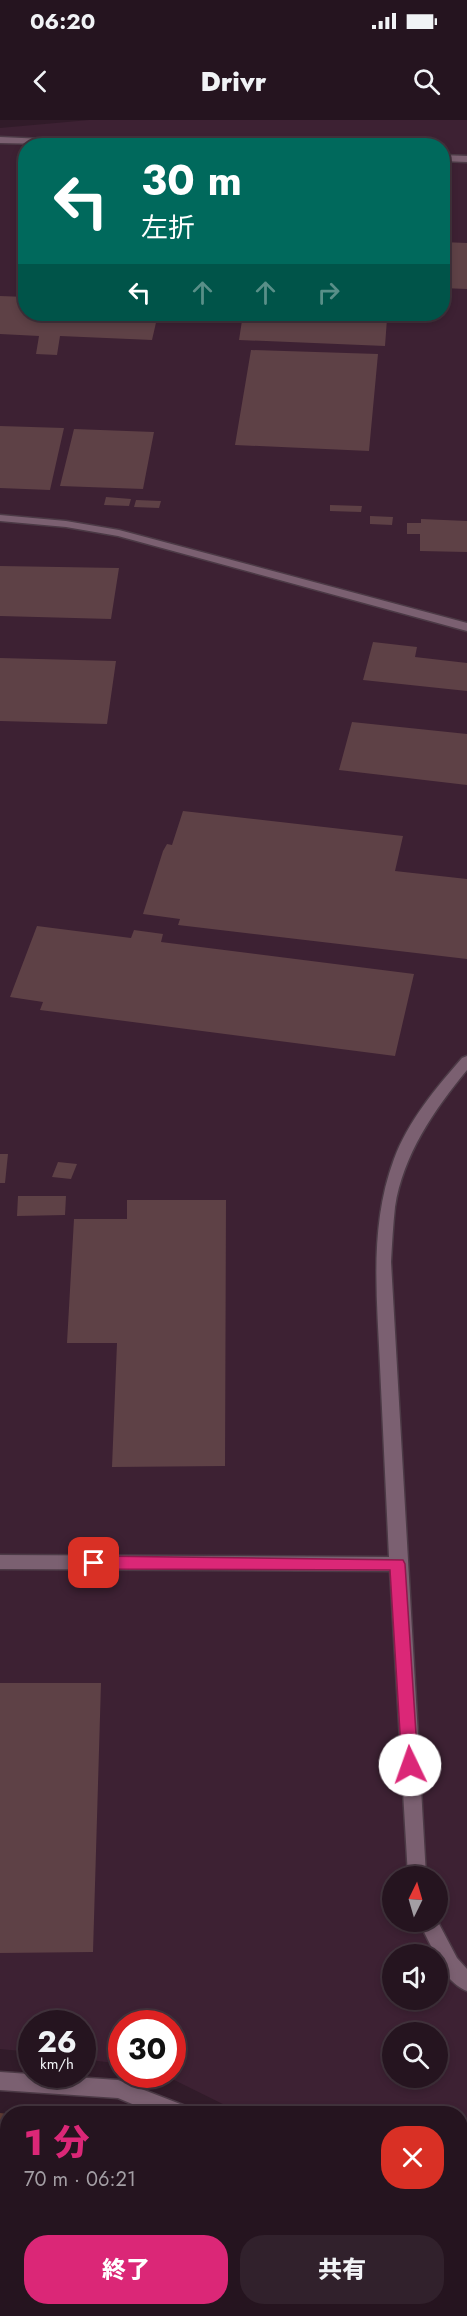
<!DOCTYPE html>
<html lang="ja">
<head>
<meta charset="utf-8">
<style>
	:root { --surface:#25141f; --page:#31212c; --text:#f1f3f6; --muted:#a39ea4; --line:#42333d; --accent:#db2777 }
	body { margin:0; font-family:Jost,"Noto Sans JP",sans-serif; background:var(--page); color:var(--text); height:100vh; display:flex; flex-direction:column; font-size:22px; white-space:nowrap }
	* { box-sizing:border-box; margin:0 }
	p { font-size:20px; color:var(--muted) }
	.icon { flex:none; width:33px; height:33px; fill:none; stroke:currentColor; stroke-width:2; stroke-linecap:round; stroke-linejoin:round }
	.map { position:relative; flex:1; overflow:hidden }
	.panel { position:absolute; left:0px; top:1986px; width:468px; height:210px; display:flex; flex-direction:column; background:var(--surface); border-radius:24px 24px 0 0; box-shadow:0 3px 9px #0003,0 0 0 2px var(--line) }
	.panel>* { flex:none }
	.banner { position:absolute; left:18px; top:18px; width:432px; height:183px; border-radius:24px; box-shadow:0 3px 9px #0003,0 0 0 2px var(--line); background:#00695c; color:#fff; overflow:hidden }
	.needle { width:39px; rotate:5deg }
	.fabs { position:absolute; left:382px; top:1746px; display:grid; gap:12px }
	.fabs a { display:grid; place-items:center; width:66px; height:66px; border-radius:50%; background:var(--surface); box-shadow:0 3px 9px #0003,0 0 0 2px var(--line); font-size:30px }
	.speed { position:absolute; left:18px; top:1890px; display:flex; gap:12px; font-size:30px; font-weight:700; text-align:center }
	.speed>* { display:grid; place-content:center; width:78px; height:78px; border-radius:50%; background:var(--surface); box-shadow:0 3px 9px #0003,0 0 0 2px var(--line); line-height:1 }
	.speed small { font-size:15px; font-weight:400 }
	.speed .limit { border:9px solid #d22; background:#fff; color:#111 }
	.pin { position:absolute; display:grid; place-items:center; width:51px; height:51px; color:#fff; margin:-26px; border-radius:12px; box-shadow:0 3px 9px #0006 }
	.me { position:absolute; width:66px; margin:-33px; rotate:357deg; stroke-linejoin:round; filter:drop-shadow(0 0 4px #0008) }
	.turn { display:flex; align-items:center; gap:21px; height:126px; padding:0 24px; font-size:27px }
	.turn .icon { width:78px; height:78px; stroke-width:2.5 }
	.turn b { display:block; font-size:42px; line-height:51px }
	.lanes { display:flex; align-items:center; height:57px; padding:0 24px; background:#0003; justify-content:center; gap:30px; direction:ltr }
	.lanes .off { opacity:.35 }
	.round { display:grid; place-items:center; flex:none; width:63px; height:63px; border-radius:24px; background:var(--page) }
	.headline { display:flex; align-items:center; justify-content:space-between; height:102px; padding:0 24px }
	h1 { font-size:36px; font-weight:800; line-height:45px; color:var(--accent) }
	.cta { display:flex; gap:12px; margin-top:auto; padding:12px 24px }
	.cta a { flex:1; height:69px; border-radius:24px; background:var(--accent); color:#fff; font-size:24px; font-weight:800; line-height:69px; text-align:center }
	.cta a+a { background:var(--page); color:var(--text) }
	.status { display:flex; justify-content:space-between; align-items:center; height:42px; padding:0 30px; background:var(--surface); direction:ltr }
	.status svg { height:16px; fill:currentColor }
	header { display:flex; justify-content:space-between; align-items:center; height:78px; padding:0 24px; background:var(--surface); font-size:27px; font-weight:800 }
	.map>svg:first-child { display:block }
	.built { fill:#3d2133; fill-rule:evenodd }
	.green { fill:#5d3b33 }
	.building { fill:#5e4146 }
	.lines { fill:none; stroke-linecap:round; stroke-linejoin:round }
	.minor-casing { stroke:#4c3a46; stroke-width:3 }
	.minor { fill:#7b6071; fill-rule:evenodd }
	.route { fill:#db2777; stroke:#8e194d; stroke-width:1.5 }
</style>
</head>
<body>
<div class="status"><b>06:20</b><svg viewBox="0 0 49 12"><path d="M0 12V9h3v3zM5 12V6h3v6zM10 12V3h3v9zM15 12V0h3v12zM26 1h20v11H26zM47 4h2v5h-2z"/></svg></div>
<header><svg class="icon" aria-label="back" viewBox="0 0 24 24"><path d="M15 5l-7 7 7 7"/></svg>Drivr<svg class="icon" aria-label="search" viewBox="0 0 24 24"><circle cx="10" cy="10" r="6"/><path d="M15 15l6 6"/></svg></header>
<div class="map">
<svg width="467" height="2196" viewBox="0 0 467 2196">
	<rect width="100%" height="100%" fill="#311b29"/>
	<!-- built -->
	<path class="built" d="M89,0h378v2196h-45l-2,-7 40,-1v-194l-219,-1 -77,-38 8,-1v-50h-50l-1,40 -38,-5 -1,-35h-50l-1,28 -31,-3v-1921zM26,26h416v168h-416zM393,1756h45v46h-45zM393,1834h45v46h-45zM393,1912h45v46h-45z"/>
	<!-- green -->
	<path class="green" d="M0,1993l8,1v194h323l3,8h-334z"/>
	<!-- building -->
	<path class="building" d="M442,122l25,1v46l-25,-1z
		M0,176l26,1v17h132l-6,26 -92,-4 -3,19 -21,-1 3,-18 -39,-2z
		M243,194l58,2v-2h31v3l55,2 -2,27 -146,-6z
		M251,230l127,4 -9,97 -134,-6z
		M0,306l64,2 -14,62 -50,-2z
		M74,309l80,3 -11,57 -83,-3z
		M106,377l25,2 -2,7 -25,-1z
		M136,380l25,1 -2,7 -25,-1z
		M330,385l32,1 -1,6 -31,-1z
		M370,396l23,1 -1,8 -22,-1z
		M421,399l46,2v31l-47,-1v-17h-13v-11h14z
		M0,446l119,2 -8,51 -111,-3z
		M373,522l44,5 -2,10 52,6v28l-104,-11z
		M0,538l116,3 -9,63 -107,-3z
		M352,602l115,12v51l-128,-15z
		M183,691l220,25 -8,35 72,8v80l-289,-34 2,-6 -37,-5 20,-63 4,-7 5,1z
		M37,806l94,12 3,-8 29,4 -2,8 253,32 -19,82 -355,-46 3,-8 -33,-5z
		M0,1034h8l-3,29h-5z
		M58,1042l19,2 -6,15 -19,-2z
		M18,1076h48l-1,19 -48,1z
		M127,1080h99l-1,266 -113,1 5,-124h-50l7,-124h53z
		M0,1563h101l-8,269 -93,1z"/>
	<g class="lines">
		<defs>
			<path id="minor" d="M0,17l133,6 4,3 -137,-3z
				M442,35l25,1v6l-25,-1z
				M0,395l66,6 53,9 348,93v8l-349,-95 -52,-9 -66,-6z
				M467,936v14c-33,40 -64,85 -72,137 -2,18 -3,37 -4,55l35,614h-18l-18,-305 -390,-2v-14l389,2c-3,-63 -6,-127 -9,-191 -3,-70 -11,-140 14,-207 14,-38 42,-71 68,-101z
				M419,1802h19l19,36 10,11v22c-13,-5 -29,-22 -29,-37h-3z
				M0,1952l118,8 70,27 3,7h-35l-38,-16 -118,-8z
				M364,2188h21l2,8h-20z"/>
		</defs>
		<!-- minor casing -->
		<use href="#minor" class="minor-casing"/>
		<!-- minor -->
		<use href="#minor" class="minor"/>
	</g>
	<!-- route -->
	<path class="route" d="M94,1436l309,4 2,4 13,201 -2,5 -6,2 -6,-2 -2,-5 -12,-195 -296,-1 -6,-2 -2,-4 2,-5z"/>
</svg>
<div class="fabs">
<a><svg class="needle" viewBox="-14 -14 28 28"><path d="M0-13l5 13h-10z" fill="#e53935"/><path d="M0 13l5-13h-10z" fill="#a39ea4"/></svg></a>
<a><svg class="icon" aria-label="sound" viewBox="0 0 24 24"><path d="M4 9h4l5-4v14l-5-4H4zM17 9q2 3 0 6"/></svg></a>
<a><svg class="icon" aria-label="search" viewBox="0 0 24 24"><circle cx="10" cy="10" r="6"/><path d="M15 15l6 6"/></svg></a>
</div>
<div class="speed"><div>26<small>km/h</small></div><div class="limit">30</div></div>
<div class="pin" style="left:94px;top:1443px;background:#d93025"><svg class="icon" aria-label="arrive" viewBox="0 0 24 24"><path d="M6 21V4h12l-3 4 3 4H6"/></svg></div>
<svg class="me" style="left:410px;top:1645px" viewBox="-20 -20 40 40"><circle r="19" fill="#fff"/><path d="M0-13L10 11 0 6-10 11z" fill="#db2777"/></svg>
<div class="banner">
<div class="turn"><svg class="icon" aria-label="left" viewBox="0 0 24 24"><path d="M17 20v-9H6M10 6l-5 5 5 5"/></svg><div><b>30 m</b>左折</div></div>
<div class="lanes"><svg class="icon" aria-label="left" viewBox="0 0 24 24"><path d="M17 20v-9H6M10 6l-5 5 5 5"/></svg><svg class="icon off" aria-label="ahead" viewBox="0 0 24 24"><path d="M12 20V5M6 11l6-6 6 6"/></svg><svg class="icon off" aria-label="ahead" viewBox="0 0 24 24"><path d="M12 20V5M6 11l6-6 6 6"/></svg><svg class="icon off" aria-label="right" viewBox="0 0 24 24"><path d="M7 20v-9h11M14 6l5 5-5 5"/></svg></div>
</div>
<section class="panel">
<div class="headline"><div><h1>1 分</h1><p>70 m · 06:21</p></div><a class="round" style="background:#d93025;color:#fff"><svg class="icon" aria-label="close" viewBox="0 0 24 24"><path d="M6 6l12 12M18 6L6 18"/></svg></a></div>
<div class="cta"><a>終了</a><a>共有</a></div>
</section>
</div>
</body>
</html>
